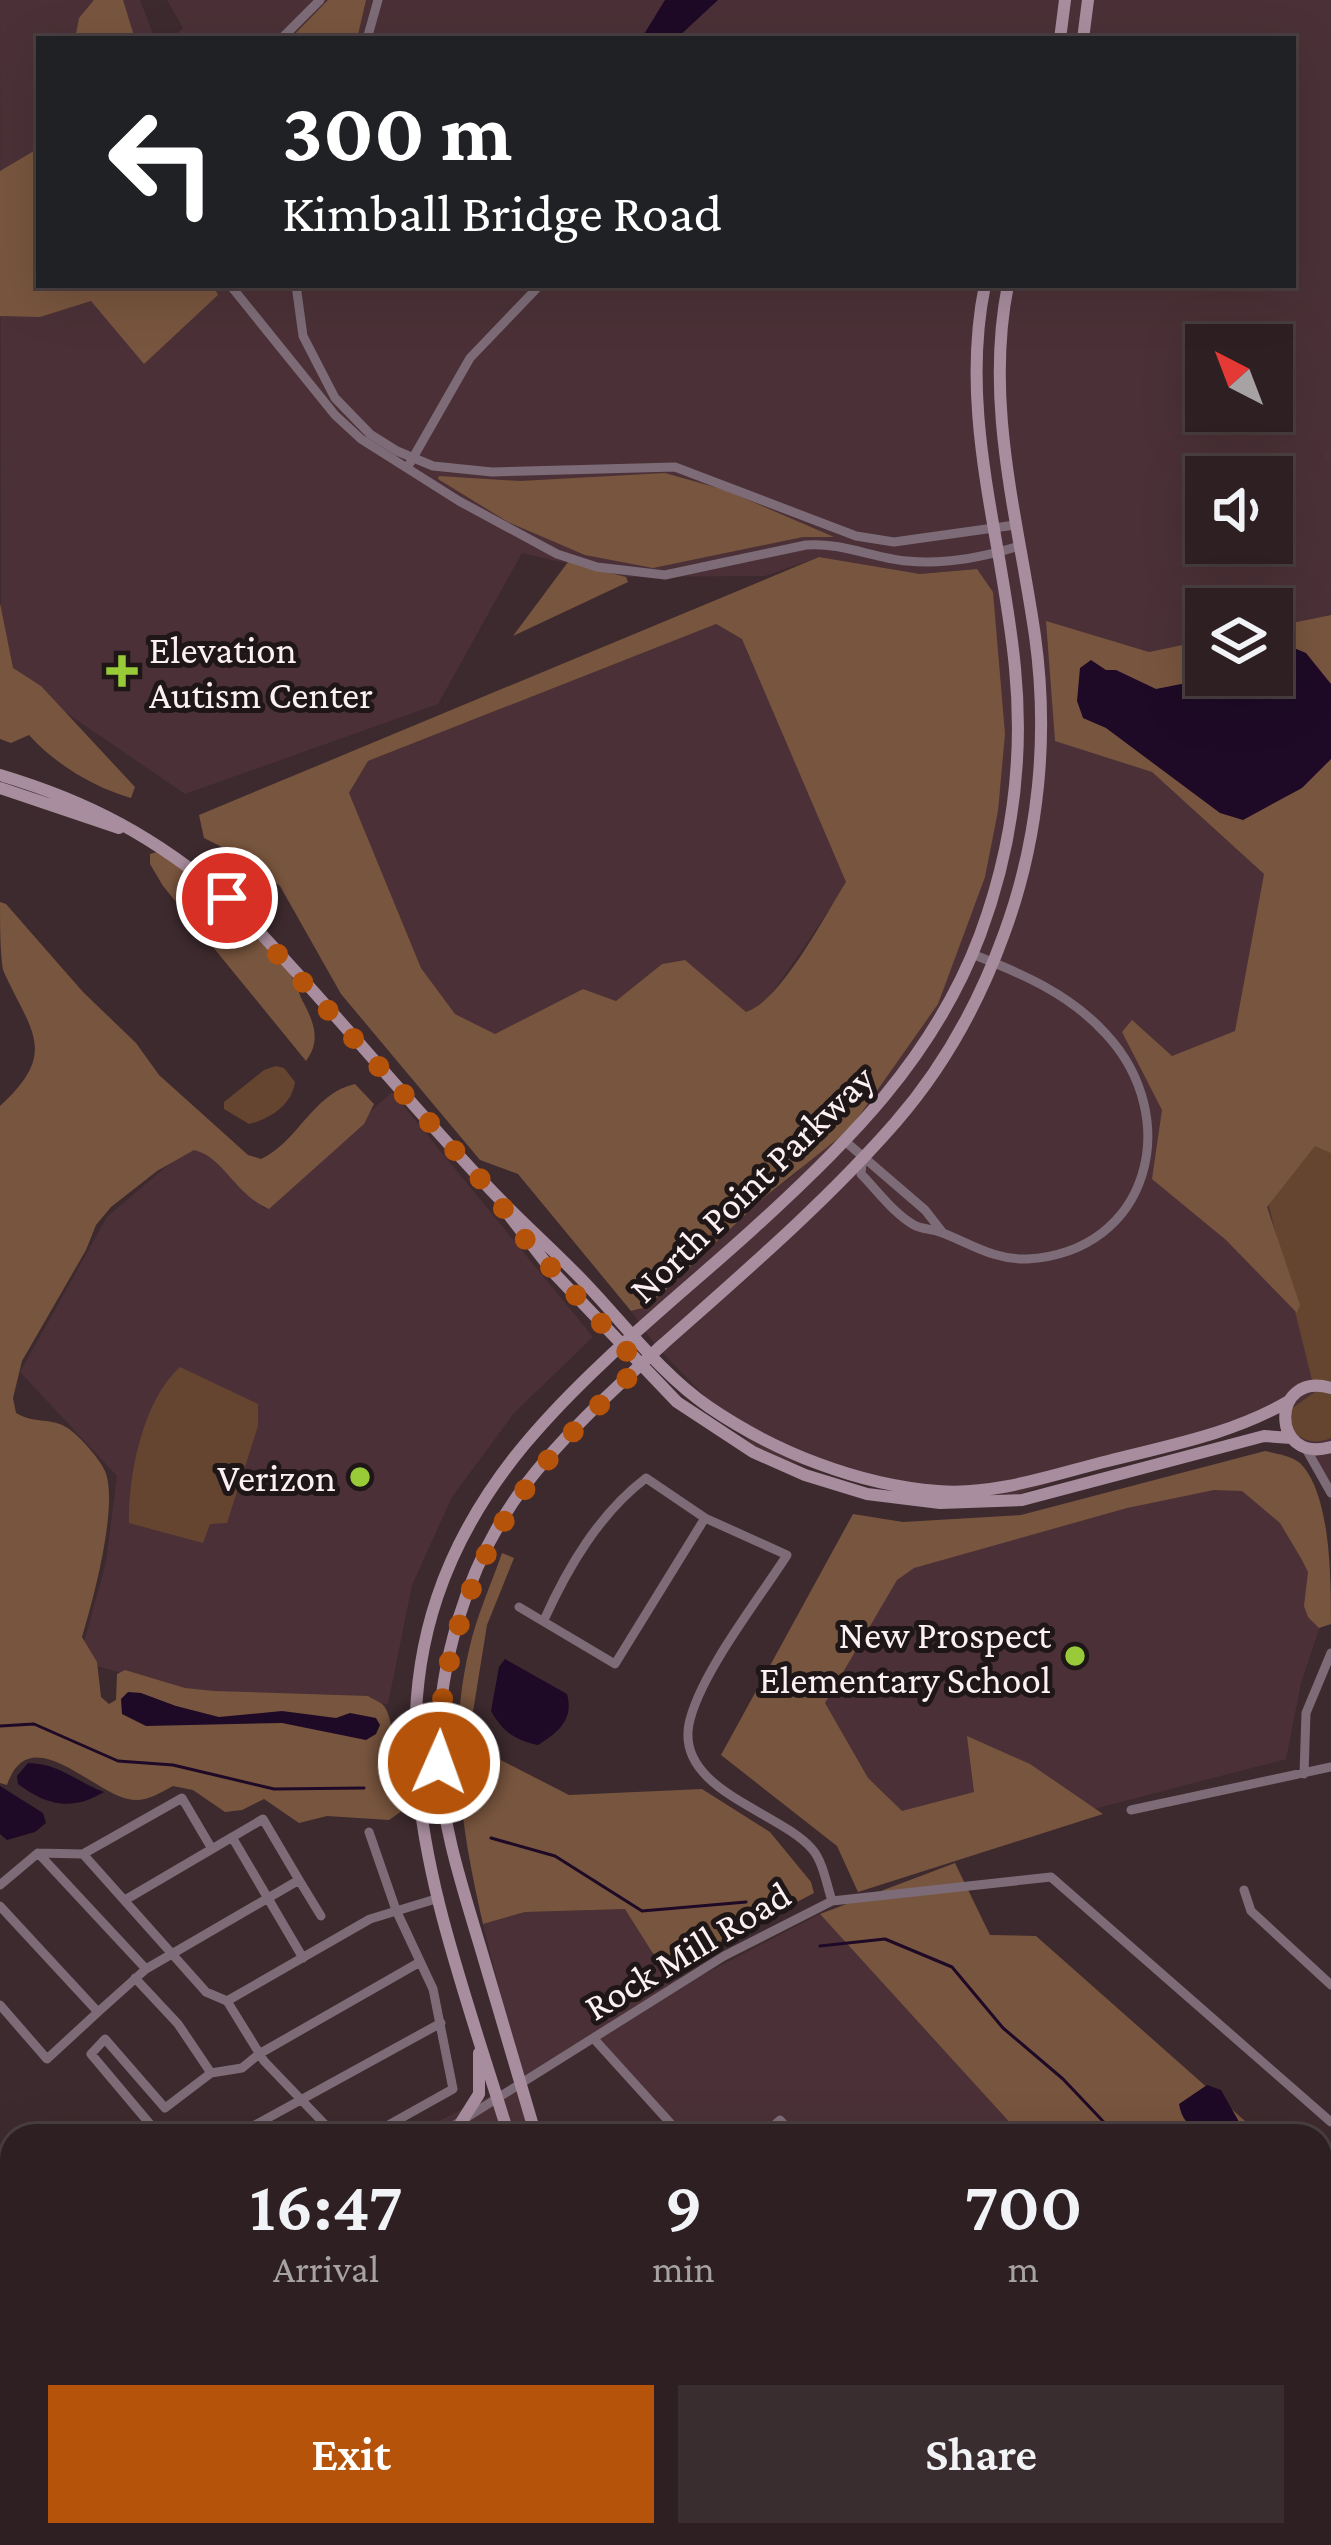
<!DOCTYPE html>
<html lang="en">
<head>
<meta charset="utf-8">
<style>
	:root { --surface:#2e2022; --page:#3a2d2f; --text:#f1f3f6; --muted:#a7a3a5; --line:#493e40; --accent:#b45309 }
	body { margin:0; font-family:"Crimson Pro",serif; background:var(--page); color:var(--text); height:100vh; display:flex; flex-direction:column; font-size:45px; white-space:nowrap }
	* { box-sizing:border-box; margin:0 }
	p { font-size:39px; color:var(--muted) }
	.icon { flex:none; width:66px; height:66px; fill:none; stroke:currentColor; stroke-width:2; stroke-linecap:round; stroke-linejoin:round }
	.map { position:relative; flex:1; overflow:hidden }
	.details { position:absolute; left:0px; top:2124px; width:1332px; height:423px; display:flex; flex-direction:column; background:var(--surface); border-radius:36px 36px 0 0; box-shadow:0 12px 48px #0002,0 0 0 3px var(--line) }
	.details>* { flex:none }
	.guide { position:absolute; left:36px; top:36px; width:1260px; height:252px; border-radius:0px; box-shadow:0 12px 48px #0002,0 0 0 3px var(--line); background:#202124; color:#fff; overflow:hidden }
	.needle { width:78px; rotate:318deg }
	.tools { position:absolute; left:1185px; top:324px; display:grid; gap:24px }
	.tools a { display:grid; place-items:center; width:108px; height:108px; border-radius:0px; background:var(--surface); box-shadow:0 12px 48px #0002,0 0 0 3px var(--line); font-size:60px }
	.pin { position:absolute; display:grid; place-items:center; width:102px; height:102px; color:#fff; margin:-51px; border:6px solid #fff; border-radius:50%; box-shadow:0 3px 12px #0007 }
	.me { position:absolute; width:132px; margin:-66px; rotate:2deg; stroke-linejoin:round; filter:drop-shadow(0 0 9px #0008) }
	.turn { display:flex; align-items:center; gap:42px; height:252px; padding:0 48px; font-size:54px }
	.turn .icon { width:156px; height:156px; stroke-width:2.5 }
	.turn b { display:block; font-size:84px; line-height:102px }
	.eta { display:flex; justify-content:space-evenly; align-items:center; height:204px; text-align:center }
	.eta b { font-size:72px; font-weight:600; line-height:84px }
	.action { display:flex; gap:24px; margin-top:auto; padding:24px 48px }
	.action a { flex:1; height:138px; border-radius:0px; background:var(--accent); color:#fff; font-size:48px; font-weight:600; line-height:138px; text-align:center }
	.action a+a { background:var(--page); color:var(--text) }
	.map>svg:first-child { display:block }
	.built { fill:#4b3137; fill-rule:evenodd }
	.green { fill:#654530 }
	.forest { fill:#78553e; fill-rule:evenodd }
	.water { fill:#1e0a26 }
	.lines { fill:none; stroke-linecap:round; stroke-linejoin:round }
	.stream { stroke:#1e0a26; stroke-width:3 }
	.street { stroke:#7d6c77; stroke-width:9 }
	.secondary { stroke:#a88d9e; stroke-width:12 }
	.route { stroke:#b45309; stroke-width:21; stroke-dasharray:0 37.8 }
	.poi-dot { fill:#98cb37; stroke:#1e1617; stroke-width:4.5 }
	.labels { text-anchor:middle; stroke-width:10; stroke-linejoin:round; paint-order:stroke }
	.poi-label { font-size:39px; fill:#fdf0f3; stroke:#1e1617; text-anchor:end }
	.street-label { font-size:39px; fill:#fdf0f3; stroke:#1e1617 }
</style>
</head>
<body>
<div class="map">
<svg width="1331" height="2545" viewBox="0 0 1331 2545">
	<rect width="100%" height="100%" fill="#3d2a2e"/>
	<!-- built -->
	<path class="built" d="M0,0h140l15,39h-116v246h1254v-246h-1122l12,-11 -16,-28h1164v615l-59,12v-18h-66v31l-57,12 -102,-29 8,117 97,32 112,102 -29,157 24,112 72,275v85l-44,-94 -35,5 -263,90 -86,-14 -142,-36 -105,-108 -25,-35 8,-1 123,-111 37,-28 178,-602 -57,5 -101,-17 -54,19 -139,1 -104,-24 -84,151 -253,90 -184,-126zM1206,345h66v66h-66zM1206,477h66v66h-66z
		M715,624l27,15 105,243 -47,71 -38,54 -16,6 -62,-53 -22,4 -46,37 -33,-12 -88,45 -40,-20 -34,-46 -72,-174 19,-33z
		M392,1092l201,245 -79,76 -62,84 -40,88 -24,119 -197,-12 -112,-31 27,-99 11,-86 -97,-104 87,-155 94,-80 63,72z
		M1280,1461l51,133 -30,89 -15,76 -373,97 -97,-164 85,-130z
		M626,1909l26,43 31,33 137,-71 202,222h-341l-89,-97 -69,42 15,55h-130l114,-56 -39,-156 42,-12z
		M12,2367v168h596l70,10h-678v-174z"/>
	<!-- green -->
	<path class="green" d="M1331,1048v390c-15,7 -31,3 -41,-10l1,-19 24,-17 -55,-222z
		M276,1066l8,2 11,14c-3,23 -25,37 -46,42l-25,-15v-7l40,-32z
		M180,1367l78,37v22l-31,97 -17,1 -7,19 -74,-20c-1,-48 14,-123 51,-156z"/>
	<!-- forest -->
	<path class="forest" d="M94,0h29l12,39h-60l4,-21z
		M328,0h38l-9,39h-67z
		M39,148v137h174l5,10 -74,69 -53,-63 -51,16 -40,-1v-145z
		M665,473l60,17 109,47h-31l-150,31 -68,-13 -77,-33 -70,-43 1,-3 81,5z
		M819,557l101,17 57,-5 16,23 12,142 -7,77 -13,66 -47,127 -88,125 -88,70 -115,108 -16,4 -113,-137 -38,-14 -139,-166 -61,-108 -44,-32 -32,-16 -5,-23zM716,624l26,15 104,243c-21,33 -65,119 -100,130l-61,-52 -23,4 -46,37 -33,-12 -88,45 -40,-20 -34,-46 -72,-175 19,-32z
		M568,562l58,15 2,5 -115,54z
		M0,603l13,65 28,18 94,101 -4,11c-38,-11 -76,-34 -102,-63l-18,8 -11,-4z
		M1331,615v538l-16,-7 -48,61 33,98 -3,8 -71,-73 -74,-61 10,-69 -40,-78 10,-12 40,36 63,-25 29,-157 -112,-102 -97,-31 -9,-120 103,31 57,-12v35h66v-48z
		M157,852c45,29 112,81 138,130 3,6 4,12 7,18 11,20 20,40 4,61l-143,-175 -13,-22v-10z
		M0,902l6,2 77,88 53,51 23,32 89,80 13,4c37,-17 52,-66 94,-75l19,20 -10,20 -95,85c-35,-15 -45,-52 -75,-59l-37,21 -46,36 -15,18 -10,25 -64,111 -9,37 3,15c17,11 37,4 53,16 12,9 30,29 36,42 14,33 -12,130 -23,166l15,25 4,35 8,7 7,-4 1,-26 8,-4 60,18 29,3 154,5c5,4 12,5 16,10 12,15 14,82 18,105l-13,9 -62,-4 -28,7 -35,-24 -22,11 -17,2 -32,-22 -20,-4c-15,8 -28,17 -45,13 -37,-8 -99,-80 -121,-14l-7,-2v-677c60,-55 30,-75 3,-136 -3,-18 -3,-48 -3,-68z
		M1265,1451c12,3 25,4 35,12 31,31 31,116 31,161l-12,4 -11,-11 -4,-11 4,-34 -6,-12 -22,-37 -38,-32 -28,-1 -87,18 -213,60 -17,12 -72,123 43,75 34,33 72,-19 -7,-56 63,28 73,50 -245,78 -21,-46 -116,-91 132,-241 50,8 118,-7z
		M502,1553l12,5 -27,67 -15,93 13,34 84,43 133,-6 68,43 41,50 3,11 -146,77 -16,-18 -27,-43 -100,3 -42,12c-21,-92 -36,-181 -14,-274 7,-33 22,-65 33,-97z
		M955,1863l35,72 46,1 226,200h-240l-202,-222z
		M1320,2188l11,10v228l-11,-5z"/>
	<!-- water -->
	<path class="water" d="M665,0h53l-42,39h-35z
		M1294,648l12,5 25,31v75l-29,29 -59,32 -23,-7 -114,-85 -23,-10 -6,-17 3,-33 11,-8 15,10h10l40,19 71,-14h45v-20z
		M505,1659l62,35c7,25 -8,38 -29,51 -23,-5 -35,-13 -47,-34l8,-44z
		M128,1692l13,1 35,13 43,11 63,-6 54,7 14,-5 26,5 4,7 -4,9 -10,6 -84,-17 -136,3 -24,-12 -1,-15z
		M28,1763c30,0 49,19 76,29 -32,19 -57,14 -86,-8l-1,-8z
		M0,1786l43,27 3,10 -11,9 -28,8 -7,-6z
		M1207,2085l14,5 26,46c-29,0 -62,3 -68,-32z
		M1017,2535h184l4,10h-199z"/>
	<g class="lines">
		<!-- stream -->
		<path class="stream" d="M0,1726l34,-2 84,37 55,4 101,24 90,-1
			M491,1838l64,18 87,55 104,-9
			M820,1946l65,-7 67,28 51,61 60,51 54,57
			M1320,2314l11,10"/>
		<!-- street -->
		<path class="street" d="M281,39l39,-39
			M367,39l11,-39
			M230,285l105,130 26,24 98,62 98,53 40,13 68,8 141,-30c35,-3 67,13 101,16 37,4 77,-4 112,-15
			M296,285l7,51 32,62 35,36 27,17 36,15 59,6 183,-5 181,69 38,6 121,-17
			M410,463l60,-105 70,-73
			M846,1142l79,68 18,23
			M862,1162l-1,12c15,15 33,40 53,51 7,4 18,4 26,7 30,11 53,28 87,27 123,-7 157,-141 79,-225 -36,-40 -85,-61 -134,-80
			M1305,1447l26,46
			M519,1607l96,57 90,-146
			M544,1620c24,-53 55,-106 102,-142l59,40 82,37c-28,44 -88,120 -98,169 -13,66 90,87 123,125 11,12 15,37 20,52
			M1304,1774l2,-61 25,-60
			M1131,1810l200,-43
			M369,1832l27,78 37,79 20,100 -84,47
			M232,1837l71,121
			M38,1853l108,116 -48,43
			M299,1880l22,36
			M0,1885l38,-32 45,1
			M1244,1890l7,21 80,74
			M125,1900l87,-51 -30,-51 -99,56 123,138 21,9 143,-82 69,-21
			M0,1906l98,106 -51,47 -47,-54
			M146,1969l153,-89 -36,-61 -51,30
			M135,1978l43,46 33,49
			M227,2001l37,60 72,75
			M595,2040l87,96
			M160,2136l-69,-82 14,-15 60,69 46,-35 31,-5 17,-14 161,-92
			M235,2136l206,-113
			M437,2136l287,-180 108,-55 219,-24 280,245
			M762,2136l18,-16 14,16
			M0,2384l12,-6
			M1320,2494l11,18
			M637,2535l37,8 73,-8
			M1243,2535l8,10
			M284,2545l6,-10
			M857,2545l12,-10"/>
		<!-- secondary -->
		<path class="secondary" d="M1060,39l5,-39
			M1083,39l5,-39
			M0,775c90,27 155,62 227,123 92,94 173,196 263,291 31,33 66,63 97,96 40,42 74,89 122,122 66,45 149,78 229,84 56,5 117,-17 170,-30 62,-16 124,-27 181,-60
			M0,788l119,40
			M505,1210l48,62 124,130 76,50 52,23 62,19 73,9 82,-3 242,-64 27,2
			M1331,1388c-61,-18 -61,77 0,59
			M462,2121l17,-27v-41
			M509,2136c-76,-248 -173,-464 16,-692 66,-79 152,-146 228,-215 95,-86 181,-172 227,-294 32,-86 44,-176 35,-267 -12,-129 -57,-253 -30,-383
			M536,2136c-19,-63 -37,-127 -56,-190 -18,-60 -38,-120 -41,-183 -4,-94 28,-199 84,-275 39,-52 90,-98 138,-142 80,-71 164,-143 234,-223 48,-55 84,-120 109,-189 35,-95 45,-198 31,-298 -17,-118 -51,-232 -27,-351
			M520,2545l5,-10
			M558,2545l16,-10"/>
	</g>
	<g class="lines">
		<!-- route -->
		<path class="route" d="M227,898l265,294 32,46 116,128c-91,86 -149,146 -184,270 -12,42 -18,83 -17,127"/>
	</g>
	<!-- markers -->
	<g class="poi-dot">
		<path d="M116 653h12v12h12v12h-12v12h-12v-12h-12v-12h12z"/>
		<circle cx="360" cy="1477" r="12"/>
		<circle cx="1075" cy="1656" r="12"/>
	</g>
	<g class="labels">
		<!-- poi labels -->
		<g class="poi-label">
			<text x="149" y="663" text-anchor="start">Elevation<tspan x="149" dy="45">Autism Center</tspan></text>
			<text x="336" y="1491">Verizon</text>
			<text x="1051" y="1648">New Prospect<tspan x="1051" dy="45">Elementary School</tspan></text>
		</g>
		<!-- street labels -->
		<g class="street-label">
			<text transform="translate(751 1183) rotate(-44)" y="14">North Point Parkway</text>
			<text transform="translate(687 1950) rotate(-31)" y="14">Rock Mill Road</text>
		</g>
	</g>
</svg>
<div class="tools">
<a><svg class="needle" viewBox="-14 -14 28 28"><path d="M0-13l5 13h-10z" fill="#e53935"/><path d="M0 13l5-13h-10z" fill="#a7a3a5"/></svg></a>
<a><svg class="icon" aria-label="sound" viewBox="0 0 24 24"><path d="M4 9h4l5-4v14l-5-4H4zM17 9q2 3 0 6"/></svg></a>
<a><svg class="icon" aria-label="layers" viewBox="0 0 24 24"><path d="M12 4l9 5-9 5-9-5zM3 14l9 5 9-5"/></svg></a>
</div>
<div class="pin" style="left:227px;top:898px;background:#d93025"><svg class="icon" aria-label="arrive" viewBox="0 0 24 24"><path d="M6 21V4h12l-3 4 3 4H6"/></svg></div>
<svg class="me" style="left:439px;top:1763px" viewBox="-20 -20 40 40"><circle r="17" fill="#b45309" stroke="#fff" stroke-width="3"/><path d="M0-11L8 9 0 5-8 9z" fill="#fff"/></svg>
<div class="guide">
<div class="turn"><svg class="icon" aria-label="left" viewBox="0 0 24 24"><path d="M17 20v-9H6M10 6l-5 5 5 5"/></svg><div><b>300 m</b>Kimball Bridge Road</div></div>
</div>
<section class="details">
<div class="eta">
<div><b>16:47</b><p>Arrival</p></div>
<div><b>9</b><p>min</p></div>
<div><b>700</b><p>m</p></div>
</div>
<div class="action"><a>Exit</a><a>Share</a></div>
</section>
</div>
</body>
</html>
